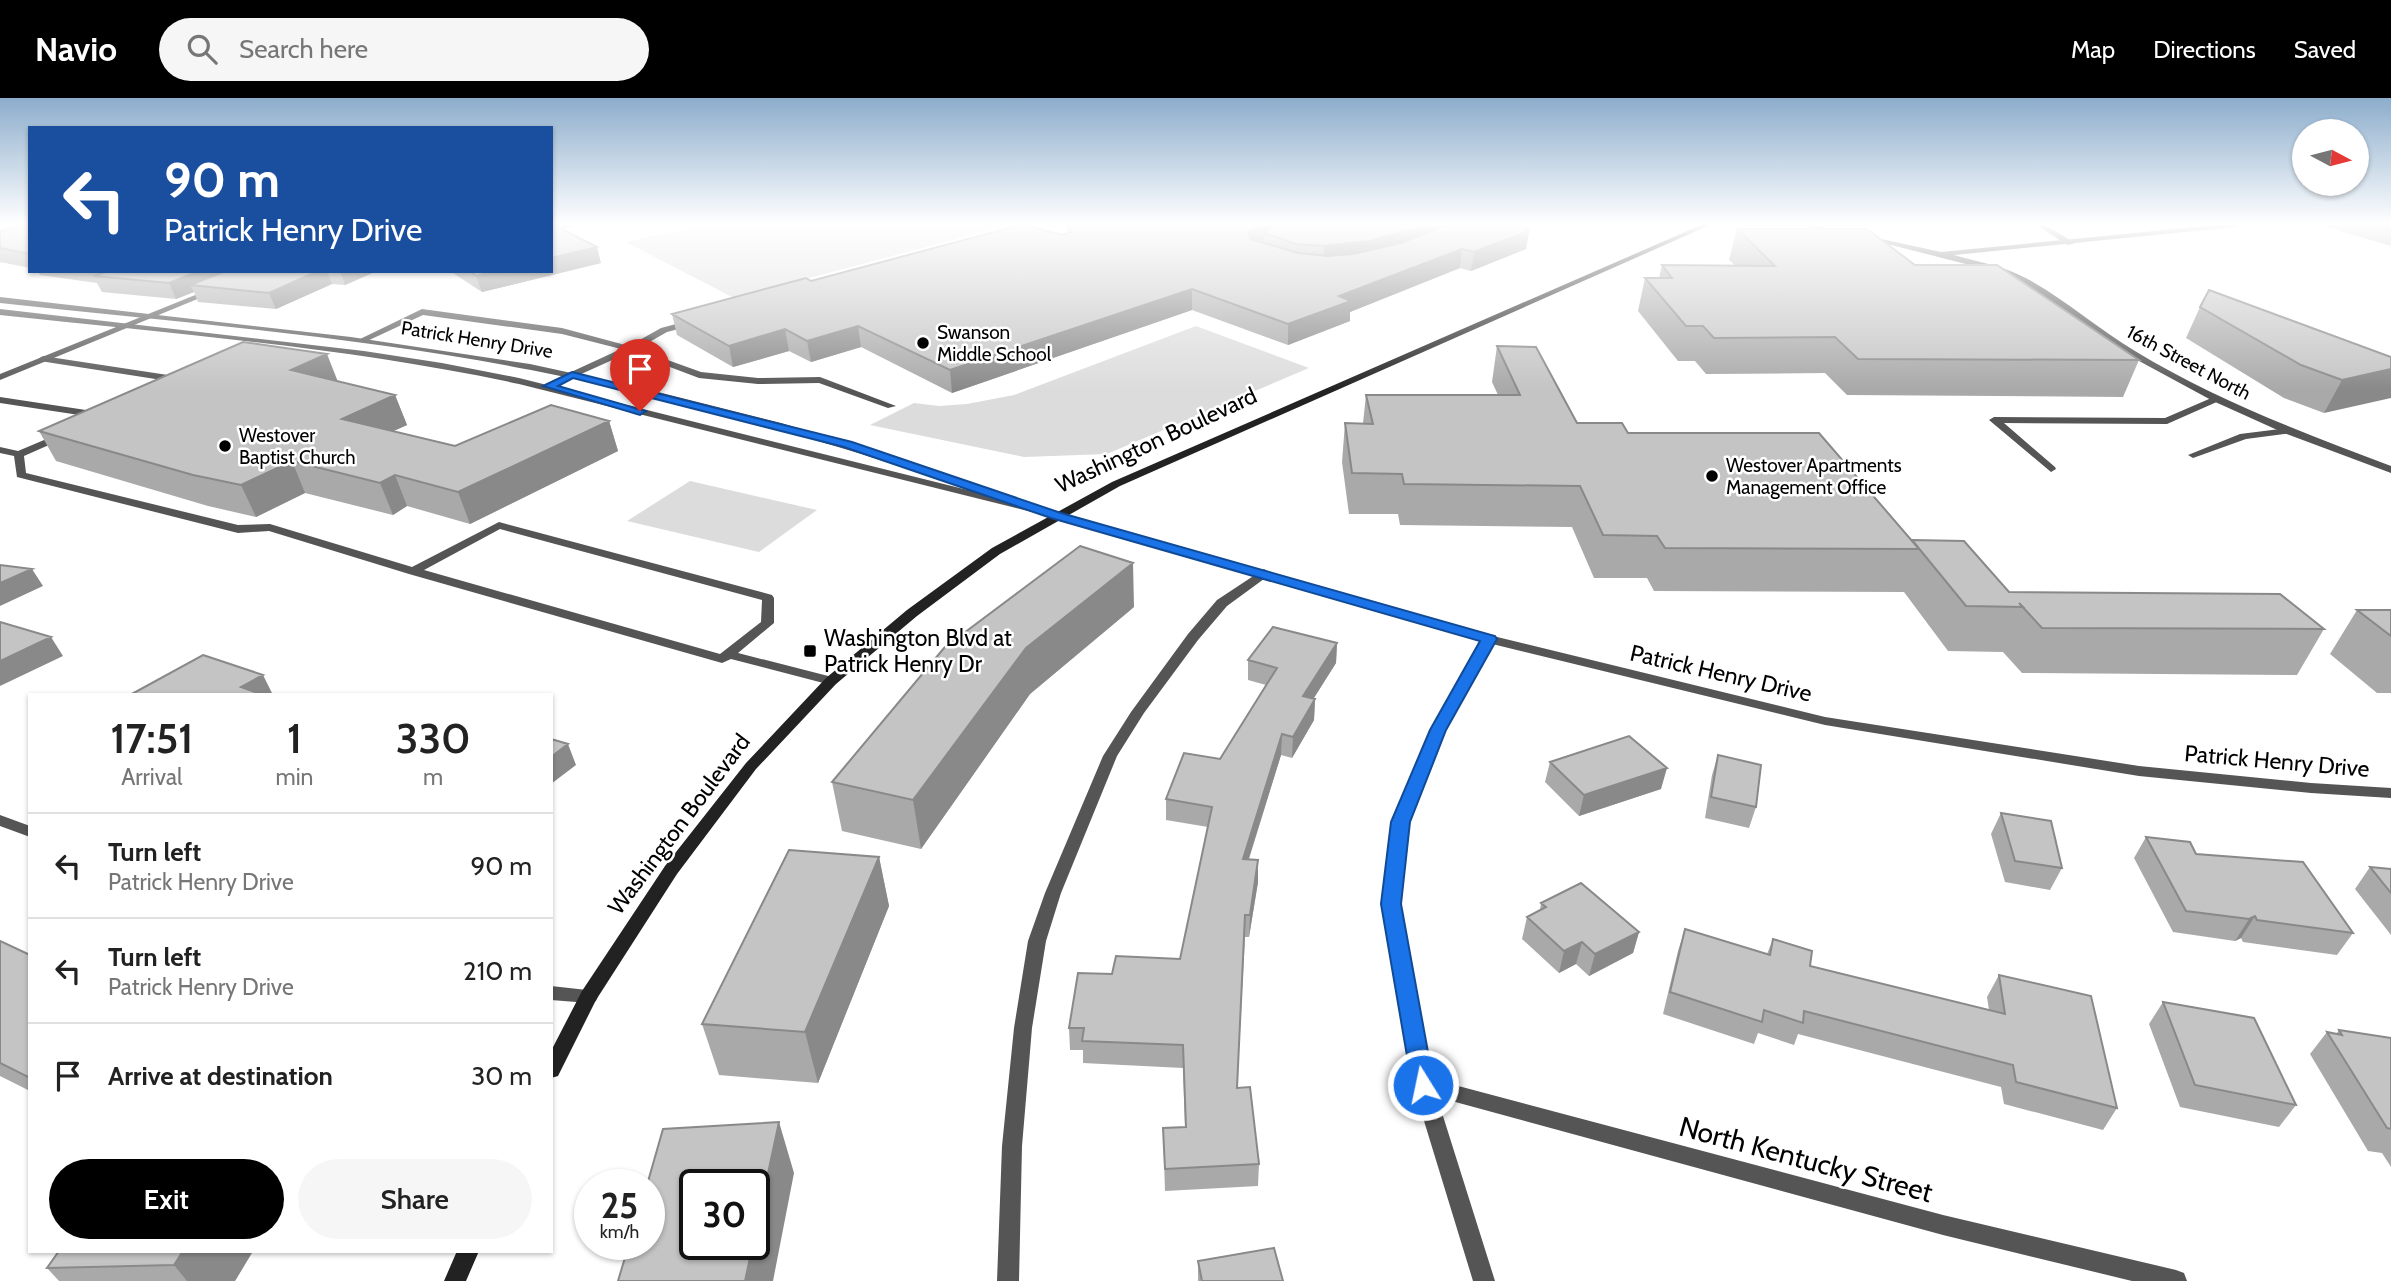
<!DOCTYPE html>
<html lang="en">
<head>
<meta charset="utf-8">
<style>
	:root { --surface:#fff; --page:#f6f6f6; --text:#222; --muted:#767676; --line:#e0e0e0; --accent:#000 }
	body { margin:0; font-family:Cabin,sans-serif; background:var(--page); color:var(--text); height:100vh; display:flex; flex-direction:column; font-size:26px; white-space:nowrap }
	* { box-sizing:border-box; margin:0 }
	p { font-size:23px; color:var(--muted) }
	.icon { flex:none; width:38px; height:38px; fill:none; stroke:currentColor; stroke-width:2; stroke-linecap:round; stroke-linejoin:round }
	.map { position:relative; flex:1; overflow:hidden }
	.panel { position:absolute; left:28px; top:595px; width:525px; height:560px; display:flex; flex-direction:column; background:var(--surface); border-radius:0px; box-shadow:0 2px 5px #0004 }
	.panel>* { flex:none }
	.guide { position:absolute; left:28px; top:28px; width:525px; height:147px; border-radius:0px; box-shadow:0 2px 5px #0004; background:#1a4fa0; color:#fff; overflow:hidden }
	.needle { width:46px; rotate:97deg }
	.fabs { position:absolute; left:2292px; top:21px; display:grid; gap:14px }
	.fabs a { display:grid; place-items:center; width:77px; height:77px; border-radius:50%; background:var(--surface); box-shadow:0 2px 5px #0004; font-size:35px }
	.speed { position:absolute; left:574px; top:1071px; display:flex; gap:14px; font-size:35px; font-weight:700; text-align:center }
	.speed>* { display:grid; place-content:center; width:91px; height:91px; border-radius:50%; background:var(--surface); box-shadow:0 2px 5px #0004; line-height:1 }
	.speed small { font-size:18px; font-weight:400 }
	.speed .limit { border:4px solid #111; border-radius:10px; background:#fff; color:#111 }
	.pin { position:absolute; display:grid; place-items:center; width:60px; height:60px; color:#fff; margin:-72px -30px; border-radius:50% 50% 50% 0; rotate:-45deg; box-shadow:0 0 7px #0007 }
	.pin .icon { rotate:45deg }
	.me { position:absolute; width:77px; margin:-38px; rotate:350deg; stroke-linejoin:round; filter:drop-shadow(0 0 5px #0008) }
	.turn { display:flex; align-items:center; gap:24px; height:147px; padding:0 21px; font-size:32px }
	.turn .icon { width:91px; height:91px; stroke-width:2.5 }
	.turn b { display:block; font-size:49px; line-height:60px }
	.eta { display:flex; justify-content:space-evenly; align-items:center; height:119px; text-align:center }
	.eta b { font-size:42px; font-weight:600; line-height:49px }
	.cta { display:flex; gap:14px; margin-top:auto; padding:14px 21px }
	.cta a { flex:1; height:80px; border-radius:42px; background:var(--accent); color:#fff; font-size:28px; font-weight:600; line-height:80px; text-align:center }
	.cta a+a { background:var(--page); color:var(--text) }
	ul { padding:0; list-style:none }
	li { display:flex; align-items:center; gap:21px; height:105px; padding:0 21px; border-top:2px solid var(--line) }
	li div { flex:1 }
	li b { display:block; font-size:26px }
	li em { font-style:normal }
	header { display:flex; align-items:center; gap:42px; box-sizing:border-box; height:98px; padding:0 35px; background:var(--accent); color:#fff }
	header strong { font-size:33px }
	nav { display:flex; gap:38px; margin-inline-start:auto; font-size:24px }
	.search { width:490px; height:63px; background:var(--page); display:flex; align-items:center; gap:18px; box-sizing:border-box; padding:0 24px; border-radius:38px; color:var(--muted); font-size:26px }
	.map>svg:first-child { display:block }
	.green { fill:#dcdcdc }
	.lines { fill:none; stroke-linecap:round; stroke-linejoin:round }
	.service { fill:#555; fill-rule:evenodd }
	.minor { fill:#555; fill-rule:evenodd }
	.tertiary { fill:#555; fill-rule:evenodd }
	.secondary { fill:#222; fill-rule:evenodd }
	.wall { fill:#a9a9a9 }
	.shaded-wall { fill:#898989 }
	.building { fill:#c4c4c4; stroke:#898989; stroke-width:2 }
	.route { fill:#1a73e8; stroke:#114b97; stroke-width:2 }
	.poi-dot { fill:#000; stroke:#fff; stroke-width:2.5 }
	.labels { text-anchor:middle; stroke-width:5; stroke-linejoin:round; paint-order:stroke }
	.far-poi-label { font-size:19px; fill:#000; stroke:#fff; text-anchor:start }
	.far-street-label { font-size:19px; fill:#000; stroke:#fff }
	.street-label { font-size:23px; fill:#000; stroke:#fff }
	.poi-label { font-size:23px; fill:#000; stroke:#fff; text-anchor:start }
	.near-street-label { font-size:28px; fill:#000; stroke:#fff }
</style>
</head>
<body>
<header>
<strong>Navio</strong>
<div class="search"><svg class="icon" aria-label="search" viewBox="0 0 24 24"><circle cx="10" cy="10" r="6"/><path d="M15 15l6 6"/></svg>Search here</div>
<nav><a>Map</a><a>Directions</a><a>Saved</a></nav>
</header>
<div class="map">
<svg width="2391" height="1183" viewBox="0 0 2391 1183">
	<rect width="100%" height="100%" fill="#fff"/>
	<!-- green -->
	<path class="green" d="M704,127h305l-275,73 -108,-56z
		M1196,228l113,42 -202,86 -83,3 -154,-32 44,-22 25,3 28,-2 47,-9z
		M690,383l127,29 -58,42 -132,-31z"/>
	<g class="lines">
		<!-- service -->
		<path class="service" d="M2036,127h9l30,18 -7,2z
			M422,211l140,19 67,18 32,-18 30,-8 3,1v4l-27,7 -30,17 64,23 57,6 62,-1 76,29 -8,2 -69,-25 -61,1 -59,-6 -69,-26 -82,37 -3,-1v-4l76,-35 -59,-15 -139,-19 -58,27 -7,-2z
			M43,258l138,21 5,3 -5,3 -141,-22 -2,-2z
			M2216,298l3,1v4l-52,23 -163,-1 51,44 1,2 -5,3 -62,-52 5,-3 171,1z
			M0,299l99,15 5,3 -5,3 -99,-15z
			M2288,330l4,1v4l-46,6 -53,19 -5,-3 52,-21z
			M63,334l4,1v4l-43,19 2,17 212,52 32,-1 142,43 87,-45 273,73 2,3v25l-36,30 98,25 2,3 -7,4 -100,-26 -9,4 -313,-89 -140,-43 -31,2 -221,-56 -3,-21 -14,-3v-6l18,4zM500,431l262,71 -1,22 -41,32 -296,-84z
			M1264,471l6,4 -2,3 -41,30 -29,34 -54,73 -27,43 -56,137 -15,48 -14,87 -10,118 -3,135h-22l5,-135 12,-118 14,-87 17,-48 58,-137 28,-44 57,-78 29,-34z"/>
		<!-- minor -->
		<path class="minor" d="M1801,127h12l32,8 -4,2z
			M2217,127h22l-4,2 -281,28c17,5 34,8 51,14 43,15 89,58 130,82 81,49 168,82 256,115v7l-107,-40 -71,-32 -85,-46 -86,-59 -41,-23 -137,-35 4,-2 73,16z
			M210,191l7,2 -217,89v-6z
			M1489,537l7,4 -51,91 -36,92 -9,82 32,175 511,136 233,55 8,3 3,8h-55l-189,-46 -506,-138 58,184h-22l-60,-196 -31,-181 11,-82 38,-92 51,-91z
			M0,717l30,11v11l-30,-11z
			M551,888l45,5 2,5 -2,5 -7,2 -38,-3z"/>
		<!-- tertiary -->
		<path class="tertiary" d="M0,199l351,40 179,27 124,27 127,32 122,37 61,22 -5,3 -4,-1c-139,-46 -280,-86 -424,-114 -175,-34 -354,-48 -531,-67z
			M0,211l364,42 78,12 77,15 541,135 433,123 332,81 314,49 172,17 80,5v10l-80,-5 -172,-17 -314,-51 -341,-83 -432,-125 -533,-133c-171,-37 -346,-50 -519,-69z"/>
		<!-- secondary -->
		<path class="secondary" d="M1701,127h9l-590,261 -120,68 -83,62 -81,68 -80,85 -79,105 -81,126 -38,76 -7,2v-27l31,-60 83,-125 81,-103 80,-85 81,-68 85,-62 120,-66z
			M457,1153h22l-13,30h-22z"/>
	</g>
	<!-- wall -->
	<path class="wall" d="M30,127v43l-30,-6v-31z
		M2320,127h71v21z
		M1067,128l462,5 -3,18 -55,22 -11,-3 -110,44v9l-62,24 -96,-35 -240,83 -91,-46 -50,15 -22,-11 -56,16 -56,-32 -5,-21 139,-33 252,-46 4,-2z
		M1737,131l178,36 224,95 -16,37 -276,-2 -22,-22 -119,1 -11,-13h-17l-40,-50 7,-33h14l3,-13 74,1 -7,-6z
		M564,132l37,33 -119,29 -32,-21h101z
		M38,173h339l-32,14 -13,-1 -56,25 -78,-7 -4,-10 -18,7 -74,-7 -5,-9 -57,-8z
		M2200,209l191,50 -67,56 -40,-15 -98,-60z
		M1497,248l80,77 51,10 284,107 97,52 315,37 -27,46 -275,-2 -19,-21 -55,-1 -44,-59 -250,-1 -7,-13h-53l-22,-51 -172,-2 -2,-11h-49l-7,-52 3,-39h18l3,-28h132l-6,-13z
		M338,284l57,13 12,30 -14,6 62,15 154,-25 9,30 -148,73 -63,-18 -14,9 -88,-22 -49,24 -48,-11 -152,-45 -17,-30z
		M1134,509l-104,87 -109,155 -79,-18 -10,-49z
		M2357,512h34v83h-14l-47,-39z
		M1337,545l-1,20 -23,36h2l-1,21 -22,38 -11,-3 -32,104 9,23 -9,55h-4l-8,151 22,76 -1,22 -93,5 -2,-63 22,-1 -2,-59 -100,-5v-13h-13l-1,-22 43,-54 68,-15 28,-132 -42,-7v-21l54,-40 46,-74 -18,-5v-20z
		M1718,657l38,52 -7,21 -44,-10 7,-43z
		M1550,664l111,27 -82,27 -34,-34z
		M2001,715l61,55 -12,22 -45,-8 -14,-48z
		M2146,739l50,17 157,79 -16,22 -94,-13 -2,-4 -6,3 -62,-9 -39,-74z
		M879,759l10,49 -71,177 -99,-8 -17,-51z
		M2370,769l21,2v66l-36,-46z
		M1541,805l98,29 -6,21 -44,23 -13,-12 -17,9 -37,-34 5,-22 13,-7z
		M1685,831l82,25 6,-15 37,27 179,44 -2,-13 12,-22 118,133 -14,22 -99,-26 -3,-17 -203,-53 -4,11 -36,-12 -4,11 -91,-30 15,-63z
		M0,843l30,14v136l-30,-15z
		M2163,904l133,103 -17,22 -99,-20 -31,-83z
		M2339,932l52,8v129l-9,-14 -14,-2 -58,-97 17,-22 9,2z
		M253,1153l-18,30h-176l-12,-13z
		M1198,1163l85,20h-85z"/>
	<!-- shaded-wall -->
	<path class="shaded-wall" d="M551,127h24l-24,10z
		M1259,127h25l-19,8 -1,6 -17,12 1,-19z
		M1426,127h47l-150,40 1,-19z
		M1529,133l-3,18 -55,22 3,-19z
		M597,149l4,16 -119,29 -6,-16 19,-5h56v-13z
		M1462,151l-2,19 -110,44v9l-62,24v-21l51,-28z
		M199,173h46l-55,14 4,7 -18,7 -7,-16z
		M318,173h9l5,13 -56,25 -7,-16z
		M340,173h37l-32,14z
		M1192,191v21l-240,83 -2,-23z
		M858,228l3,21 -50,15 -4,-21z
		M785,231l4,22 -56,16 -4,-21z
		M327,256l11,28 -47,-12z
		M2391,271v29l-67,15 18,-33z
		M395,297l12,30 -53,24 -12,-30z
		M609,323l9,30 -148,73 -12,-32z
		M292,363l13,32 -49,24 -15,-32z
		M395,377l12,31 -14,9 -13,-32z
		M1133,465l1,44 -104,87 -109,155 -8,-49 113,-152z
		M32,471l11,17 -43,20v-23z
		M51,539l12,19 -63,30v-25z
		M1337,545l-1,20 -34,54 1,-21z
		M263,577l10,20h-29l-3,-8z
		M1315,601l-1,21 -22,38 1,-21z
		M1282,636l-1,21 -39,125 1,-21z
		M568,646l8,21 -25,19v-27z
		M1667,670l-6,21 -82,27 5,-21z
		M879,759l10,49 -71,177 -13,-51z
		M1258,762v22l-9,55 1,-22z
		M2255,818l-14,22 -6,3 14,-22z
		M1639,834l-6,21 -44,23 6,-22z
		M1582,844l-6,22 -17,9 5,-22z
		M779,1024l15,51 -21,108h-28l8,-37h1v-5z
		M183,1153h70l-18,30h-48l-13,-16z"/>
	<!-- building -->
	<path class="building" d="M21,127h9v29l-30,-6v-17z
		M551,127h3l43,22 -46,11z
		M1020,127h5l38,10 8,-3 -4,-6 7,-1h185l-11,7 2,7 48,14 30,3 25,-2 48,-11 47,-18h77l4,6 -55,21 -12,-3 -123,47 12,5 -63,23 -96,-35 -242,81 -92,-44 -51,15 -22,-12 -56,17 -57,-32 134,-36 5,3z
		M1276,127h150l-56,16 -46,5 -28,-2 -31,-11z
		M2371,127h20v5z
		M1737,131h130l48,36h82l142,95 -281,-1 -23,-22 -121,1 -11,-12h-17l-41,-48h27l-10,-13 113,1z
		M108,173h91l-30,12 -75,-7z
		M226,173h92l-49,22 -79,-8z
		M470,173h25l-19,5z
		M2209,192l182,67v12l-49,11 -41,-15 -101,-58z
		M243,244l84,12 -36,16 104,25 -53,24 113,27 96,-41 58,16 -151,71 -63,-17 -15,8 -88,-22 -51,24 -48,-10 -154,-44z
		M1497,248l39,1 41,76h45l6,10h191l100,116 -254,-1 -8,-12 -54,-1 -23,-49 -176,-2 -2,-10 -50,-1 -7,-50 28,1 -7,-29h154z
		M1912,442l52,1 45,51 271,2 44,35 -282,-1 -23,-25 4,4 -57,-1z
		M1080,448l53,17 -107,85 -113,152 -81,-18 112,-134z
		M0,467l32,4 -32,14z
		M2357,512h34v26z
		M0,524l51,15 -51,24z
		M1273,529l64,16 -34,53 12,3 -22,38 -11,-3 -39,125 15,1 -8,55h-5l-8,173 13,-1 9,77 -94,5 -2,-41 23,-1 -3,-82 -101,-4 2,-13h-15l9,-55 34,1 4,-18 64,3 32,-152 -46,-8 18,-46 36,6 57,-91 -29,-8z
		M203,557l60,20 -22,12 22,8h-133z
		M1629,638l38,32 -83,27 -34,-33z
		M551,641l17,5 -17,13z
		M1718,657l43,10 -5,42 -45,-10z
		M2001,715l50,8 11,47 -47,-7z
		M2146,739l44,5 6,12 107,8 50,71 -96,-13 -2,-4 -6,3 -63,-8z
		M789,752l90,7 -74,175 -103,-8z
		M2370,769l21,2v24z
		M1581,785l58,49 -44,22 -13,-12 -18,9 -37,-34 19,-10 -5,-4z
		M1685,831l85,26 3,-16 39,12 -2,15 195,48 -6,-39 92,21 26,112 -101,-26 -3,-17 -209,-54 -1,12 -39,-13 -2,12 -92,-30z
		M0,843l30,14v123l-30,-15z
		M2163,904l91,16 42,87 -101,-20z
		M2339,932l52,8v91l-4,-1 -60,-96 15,3z
		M779,1024l-25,117v-54h-59v59h58l-8,37h-127l11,-37h20v-59h-2l16,-56z
		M1274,1150l9,33h-81l-4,-20z
		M59,1153h124l-9,14 -127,3z"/>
	<!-- sky -->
	<linearGradient id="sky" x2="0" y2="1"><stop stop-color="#8cadcc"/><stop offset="0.43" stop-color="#fff"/><stop offset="1" stop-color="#fff" stop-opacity="0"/></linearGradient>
	<rect width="2391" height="292" fill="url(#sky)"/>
	<!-- route -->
	<path class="route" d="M572,274l280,70 209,71 434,123 2,3 -51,91 -36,92 -9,82 33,181 -3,7 -8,2 -8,-2 -3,-7 -31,-181 10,-82 39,-92 50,-89 -429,-123 -207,-71 -271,-69 -15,8 88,25 -6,4 -97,-29z"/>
	<!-- markers -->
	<g class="poi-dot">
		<circle cx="923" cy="245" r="7"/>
		<circle cx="225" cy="348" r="7"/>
		<circle cx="1712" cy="378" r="7"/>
		<rect x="803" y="546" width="14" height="14" rx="3.5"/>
	</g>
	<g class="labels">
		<!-- far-poi labels -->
		<g class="far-poi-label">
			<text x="937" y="241">Swanson<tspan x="937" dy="22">Middle School</tspan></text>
			<text x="239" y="344">Westover<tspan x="239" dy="22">Baptist Church</tspan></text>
			<text x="1726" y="374">Westover Apartments<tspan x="1726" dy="22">Management Office</tspan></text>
		</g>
		<!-- far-street labels -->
		<g class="far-street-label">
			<text transform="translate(477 241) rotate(9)" y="7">Patrick Henry Drive</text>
			<text transform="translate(2189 264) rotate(28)" y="7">16th Street North</text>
		</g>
		<!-- street labels -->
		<g class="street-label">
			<text transform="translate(1156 342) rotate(-25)" y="8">Washington Boulevard</text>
			<text transform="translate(1721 575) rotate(13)" y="8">Patrick Henry Drive</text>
			<text transform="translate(2277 663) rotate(5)" y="8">Patrick Henry Drive</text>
			<text transform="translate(679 726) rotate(-53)" y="8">Washington Boulevard</text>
		</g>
		<!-- poi labels -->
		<g class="poi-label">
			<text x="824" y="548">Washington Blvd at<tspan x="824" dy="26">Patrick Henry Dr</tspan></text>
		</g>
		<!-- near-street labels -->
		<g class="near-street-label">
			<text transform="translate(1806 1061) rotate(15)" y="10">North Kentucky Street</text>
		</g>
	</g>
</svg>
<div class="fabs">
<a><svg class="needle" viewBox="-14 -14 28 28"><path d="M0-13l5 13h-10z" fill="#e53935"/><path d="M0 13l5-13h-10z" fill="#767676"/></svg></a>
</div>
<div class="speed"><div>25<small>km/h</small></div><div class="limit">30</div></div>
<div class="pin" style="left:640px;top:313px;background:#d93025"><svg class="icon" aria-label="arrive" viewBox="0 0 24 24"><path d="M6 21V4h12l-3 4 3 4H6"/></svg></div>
<svg class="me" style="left:1423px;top:987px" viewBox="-20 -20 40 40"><circle r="17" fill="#1a73e8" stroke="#fff" stroke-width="3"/><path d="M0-11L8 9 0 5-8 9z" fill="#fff"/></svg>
<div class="guide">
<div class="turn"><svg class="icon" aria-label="left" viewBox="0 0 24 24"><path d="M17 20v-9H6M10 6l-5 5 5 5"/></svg><div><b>90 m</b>Patrick Henry Drive</div></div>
</div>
<section class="panel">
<div class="eta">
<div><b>17:51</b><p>Arrival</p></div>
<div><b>1</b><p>min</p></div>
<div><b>330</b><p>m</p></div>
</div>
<ul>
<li><svg class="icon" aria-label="left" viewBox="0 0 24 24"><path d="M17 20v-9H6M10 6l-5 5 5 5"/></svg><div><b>Turn left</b><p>Patrick Henry Drive</p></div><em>90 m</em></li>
<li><svg class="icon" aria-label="left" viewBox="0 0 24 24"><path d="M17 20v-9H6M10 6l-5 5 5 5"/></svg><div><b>Turn left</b><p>Patrick Henry Drive</p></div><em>210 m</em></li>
<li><svg class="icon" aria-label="arrive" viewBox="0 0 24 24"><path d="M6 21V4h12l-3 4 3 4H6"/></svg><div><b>Arrive at destination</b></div><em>30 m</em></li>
</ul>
<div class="cta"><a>Exit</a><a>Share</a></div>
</section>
</div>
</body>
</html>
